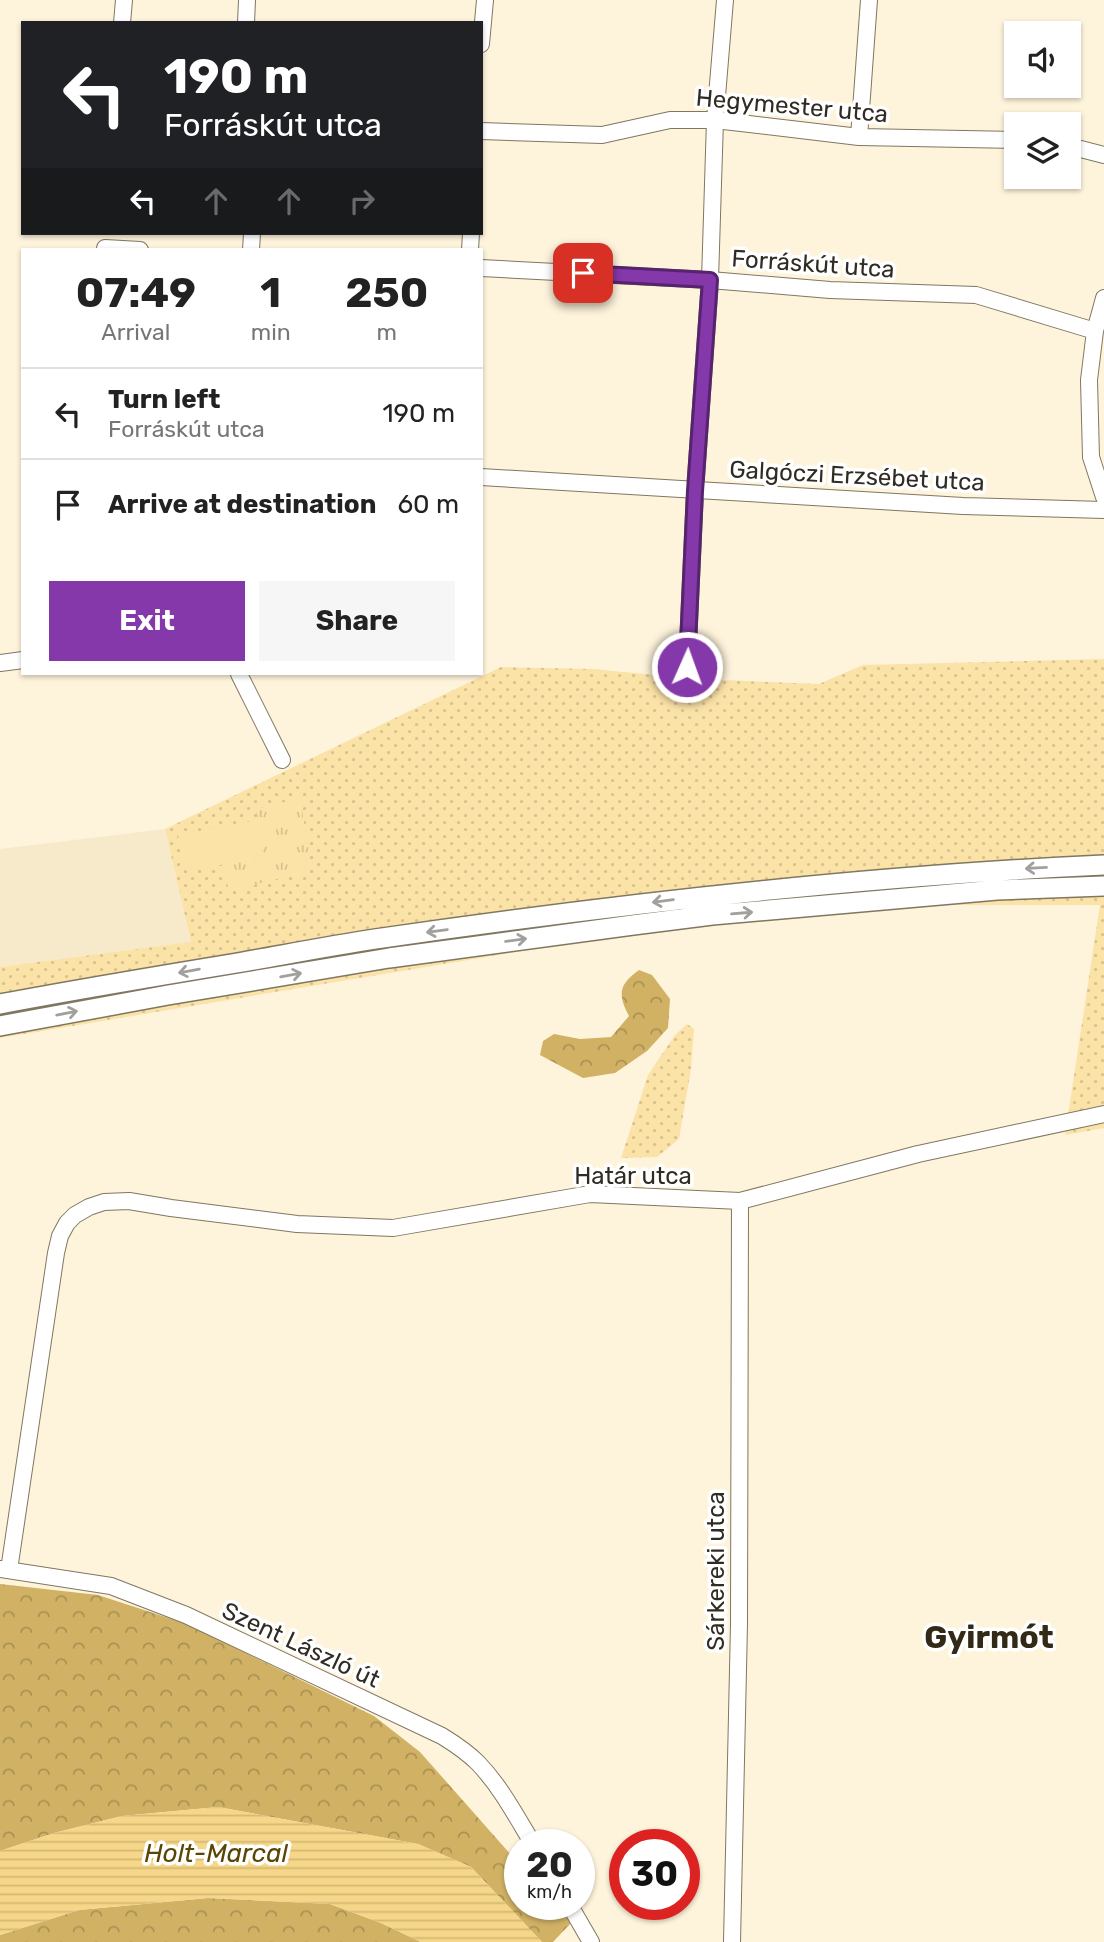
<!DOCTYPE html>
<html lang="en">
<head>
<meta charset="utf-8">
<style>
	:root { --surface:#fff; --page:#f6f6f6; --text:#222; --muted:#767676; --line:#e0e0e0; --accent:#8538a9 }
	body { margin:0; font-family:Rubik,sans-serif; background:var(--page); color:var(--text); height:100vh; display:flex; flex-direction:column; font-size:26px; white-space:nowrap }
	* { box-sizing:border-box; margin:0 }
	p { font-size:23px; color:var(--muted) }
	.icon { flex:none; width:38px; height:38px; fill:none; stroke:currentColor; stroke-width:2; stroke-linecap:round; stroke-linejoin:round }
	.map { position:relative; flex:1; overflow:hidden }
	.drawer { position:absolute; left:21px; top:248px; width:462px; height:427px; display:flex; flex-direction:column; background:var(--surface); border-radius:0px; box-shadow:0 2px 5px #0004 }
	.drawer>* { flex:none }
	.banner { position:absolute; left:21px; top:21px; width:462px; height:214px; border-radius:0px; box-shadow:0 2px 5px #0004; background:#202124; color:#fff; overflow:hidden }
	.tools { position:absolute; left:1004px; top:21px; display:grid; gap:14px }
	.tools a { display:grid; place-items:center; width:77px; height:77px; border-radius:0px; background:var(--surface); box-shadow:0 2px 5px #0004; font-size:35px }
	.speed { position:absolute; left:504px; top:1829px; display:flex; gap:14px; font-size:35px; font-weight:700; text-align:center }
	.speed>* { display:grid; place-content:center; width:91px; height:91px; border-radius:50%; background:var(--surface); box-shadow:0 2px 5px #0004; line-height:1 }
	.speed small { font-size:18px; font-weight:400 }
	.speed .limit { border:10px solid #d22; background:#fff; color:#111 }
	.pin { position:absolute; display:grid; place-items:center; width:60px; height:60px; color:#fff; margin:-30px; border-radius:14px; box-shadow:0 4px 10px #0006 }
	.me { position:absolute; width:77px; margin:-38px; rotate:2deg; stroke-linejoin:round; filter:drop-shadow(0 0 5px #0008) }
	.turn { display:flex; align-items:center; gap:24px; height:147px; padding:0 28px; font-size:32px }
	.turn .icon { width:91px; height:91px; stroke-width:2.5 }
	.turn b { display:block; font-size:49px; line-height:60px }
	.lanes { display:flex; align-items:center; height:66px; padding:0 28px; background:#0003; justify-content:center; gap:35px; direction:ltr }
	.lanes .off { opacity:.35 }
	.eta { display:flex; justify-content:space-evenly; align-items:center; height:119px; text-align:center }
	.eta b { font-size:42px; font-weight:700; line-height:49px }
	.action { display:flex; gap:14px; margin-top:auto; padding:14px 28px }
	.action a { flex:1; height:80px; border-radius:0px; background:var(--accent); color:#fff; font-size:28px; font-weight:700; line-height:80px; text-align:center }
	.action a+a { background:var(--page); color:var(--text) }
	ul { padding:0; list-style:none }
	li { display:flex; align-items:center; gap:21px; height:91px; padding:0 28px; border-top:2px solid var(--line) }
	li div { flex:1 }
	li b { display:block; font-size:26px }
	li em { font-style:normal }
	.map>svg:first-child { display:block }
	.built { fill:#f7eaca }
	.grass { fill:url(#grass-dots) }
	.forest { fill:url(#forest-crowns) }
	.park { fill:url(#park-tufts) }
	.pitch { fill:#fbe2a7 }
	.water { fill:url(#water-rules) }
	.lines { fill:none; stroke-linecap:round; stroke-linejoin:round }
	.minor-casing { stroke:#807761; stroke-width:18 }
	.major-casing { stroke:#807761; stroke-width:22 }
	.minor { stroke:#fff; stroke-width:16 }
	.major { stroke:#fff; stroke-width:19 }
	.oneway { stroke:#a2a09c }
	.route-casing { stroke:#56246e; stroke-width:18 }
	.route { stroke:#8538a9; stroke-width:12 }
	.labels { text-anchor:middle; stroke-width:7; stroke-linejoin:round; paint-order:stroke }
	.street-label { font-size:24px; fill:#302c23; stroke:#fff }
	.water-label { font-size:26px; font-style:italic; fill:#5a4504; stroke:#fff }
	.district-label { font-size:32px; font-weight:bold; fill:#322a17; stroke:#fff }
</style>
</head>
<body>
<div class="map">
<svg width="1104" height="1942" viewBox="0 0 1104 1942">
	<defs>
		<pattern id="grass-dots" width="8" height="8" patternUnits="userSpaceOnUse" patternTransform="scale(1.75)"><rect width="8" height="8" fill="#fbe2a7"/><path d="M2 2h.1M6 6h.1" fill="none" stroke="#d7c28f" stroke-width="1.8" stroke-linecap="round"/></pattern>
		<pattern id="forest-crowns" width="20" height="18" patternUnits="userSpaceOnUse" patternTransform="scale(1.75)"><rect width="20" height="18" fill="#d1b265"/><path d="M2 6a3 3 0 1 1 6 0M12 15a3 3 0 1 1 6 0" fill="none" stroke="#aa9153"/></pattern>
		<pattern id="park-tufts" width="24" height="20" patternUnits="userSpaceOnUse" patternTransform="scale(1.75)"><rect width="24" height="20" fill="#fbe2a7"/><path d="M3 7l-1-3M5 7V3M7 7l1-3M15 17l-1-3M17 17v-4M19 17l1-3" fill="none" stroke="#d7c28f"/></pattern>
		<pattern id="water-rules" width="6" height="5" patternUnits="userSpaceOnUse" patternTransform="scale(1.75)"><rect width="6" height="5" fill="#f6d688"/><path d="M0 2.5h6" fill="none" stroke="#d3b875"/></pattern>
	</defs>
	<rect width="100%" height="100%" fill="#fef3db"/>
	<!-- built -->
	<path class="built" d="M165,829l26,114 -191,24v-118z"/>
	<!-- grass -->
	<path class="grass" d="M1104,659v469l-39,7 35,-230h-174l-213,14 -713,119v-71l191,-25 -26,-113 336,-162 91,2 106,10 121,5 44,-19z
		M687,1024l7,5 -3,40 -12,70 -22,18 -36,1 27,-83 27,-40z"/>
	<!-- forest -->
	<path class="forest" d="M639,970l13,5 18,24 -2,29 -21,23 -32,22 -32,5 -43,-23 3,-14 11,-7 26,5 31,-2 18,-21c-11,-21 -11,-31 10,-46z
		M0,1584l98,11 89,29 187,92 46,36 100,113v39h35l16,19 -18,19h-11l-71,-75 -53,-23 -200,-37 -96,9 -68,17 -54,18z
		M208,1898l122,6 51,19 40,19h-421v-7l79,-25z"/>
	<!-- park -->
	<path class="park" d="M300,798l12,72 -83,21 -6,-26 41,-8 -8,-48z"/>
	<!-- pitch -->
	<path class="pitch" d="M257,820l7,37 -78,14 -8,-36z"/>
	<!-- water -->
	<path class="water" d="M218,1807l200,37 53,23 71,75h-121l-40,-19 -51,-19 -122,-6 -129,12 -79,25v-84l54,-18 68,-17z"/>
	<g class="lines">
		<defs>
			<path id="minor" d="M122,23l2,-23
				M246,23l1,-23
				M481,44l4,-44
				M481,131l121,4 68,-15h45l144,17 158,3
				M859,137l10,-137
				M1069,146l35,9
				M105,248l35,2
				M251,250l1,-17
				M470,250l1,-17
				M481,268l229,12 120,10 146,5 119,36
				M1104,298l-9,33 -6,49 2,77 13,40
				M481,477l482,29 141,4
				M0,663l23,-3
				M687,667l8,-176 15,-211 5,-160 10,-120
				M239,674l43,86
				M0,1569l111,17 75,29 256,121c13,8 25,16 36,27 23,24 38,53 55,81
				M9,1570l47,-317 4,-17 7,-13 8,-8 14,-8 15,-5 25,-1 42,7 126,16 96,4 197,-34 150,7 178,-47 186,-40
				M569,1904l22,38
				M732,1942l7,-318 1,-423"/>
			<path id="major" d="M0,1004c79,-15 158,-28 237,-41 46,-8 92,-17 138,-24 242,-35 485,-63 729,-74
				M0,1026l168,-31 221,-37 244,-33 79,-10 285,-25 107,-4"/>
		</defs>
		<!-- minor casing -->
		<use href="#minor" class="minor-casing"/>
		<!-- major casing -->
		<use href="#major" class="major-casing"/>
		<!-- minor -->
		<use href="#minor" class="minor"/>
		<!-- major -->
		<use href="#major" class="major"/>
	</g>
	<!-- one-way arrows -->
	<defs><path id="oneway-shaft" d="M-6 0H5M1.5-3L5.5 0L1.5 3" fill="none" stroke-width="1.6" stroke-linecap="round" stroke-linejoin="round" transform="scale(1.75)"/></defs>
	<g class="oneway">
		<use href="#oneway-shaft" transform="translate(1036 868) rotate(177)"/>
		<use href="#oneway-shaft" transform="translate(663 901) rotate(173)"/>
		<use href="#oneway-shaft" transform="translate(742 913) rotate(-5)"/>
		<use href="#oneway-shaft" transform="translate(437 931) rotate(172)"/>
		<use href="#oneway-shaft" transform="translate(516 940) rotate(-8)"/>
		<use href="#oneway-shaft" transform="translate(189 971) rotate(170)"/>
		<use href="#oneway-shaft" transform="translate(291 975) rotate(-10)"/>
		<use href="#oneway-shaft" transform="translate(67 1013) rotate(-11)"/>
	</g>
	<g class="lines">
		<defs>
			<path id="route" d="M583,273l127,7 -15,211 -8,176"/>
		</defs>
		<!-- route casing -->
		<use href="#route" class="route-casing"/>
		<!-- route -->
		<use href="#route" class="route"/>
	</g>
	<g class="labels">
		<!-- street labels -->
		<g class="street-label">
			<text transform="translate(792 106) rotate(5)" y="8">Hegymester utca</text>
			<text transform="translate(813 264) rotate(4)" y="8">Forráskút utca</text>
			<text transform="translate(857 476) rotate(3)" y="8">Galgóczi Erzsébet utca</text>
			<text x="633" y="1184">Határ utca</text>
			<text transform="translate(716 1571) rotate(-90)" y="8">Sárkereki utca</text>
			<text transform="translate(301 1645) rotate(25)" y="8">Szent László út</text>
		</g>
		<!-- water labels -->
		<g class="water-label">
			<text x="216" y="1862">Holt-Marcal</text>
		</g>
		<!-- district labels -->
		<g class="district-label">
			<text x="989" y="1648">Gyirmót</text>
		</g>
	</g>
</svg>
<div class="tools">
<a><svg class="icon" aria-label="sound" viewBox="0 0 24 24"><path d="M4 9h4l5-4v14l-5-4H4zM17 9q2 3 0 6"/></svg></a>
<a><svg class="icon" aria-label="layers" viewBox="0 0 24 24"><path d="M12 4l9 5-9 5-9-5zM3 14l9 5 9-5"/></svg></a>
</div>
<div class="speed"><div>20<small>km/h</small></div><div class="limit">30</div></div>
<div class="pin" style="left:583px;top:273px;background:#d93025"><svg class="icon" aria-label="arrive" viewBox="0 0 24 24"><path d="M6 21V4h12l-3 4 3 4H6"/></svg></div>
<svg class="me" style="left:687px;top:667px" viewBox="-20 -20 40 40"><circle r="17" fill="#8538a9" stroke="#fff" stroke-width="3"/><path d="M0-11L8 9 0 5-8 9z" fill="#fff"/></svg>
<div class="banner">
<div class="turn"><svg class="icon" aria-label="left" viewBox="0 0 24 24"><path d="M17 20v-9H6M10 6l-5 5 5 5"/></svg><div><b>190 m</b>Forráskút utca</div></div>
<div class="lanes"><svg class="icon" aria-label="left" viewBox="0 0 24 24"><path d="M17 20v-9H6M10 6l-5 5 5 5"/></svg><svg class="icon off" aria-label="ahead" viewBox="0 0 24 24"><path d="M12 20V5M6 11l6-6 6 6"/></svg><svg class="icon off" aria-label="ahead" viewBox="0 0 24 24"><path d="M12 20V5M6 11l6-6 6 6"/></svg><svg class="icon off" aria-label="right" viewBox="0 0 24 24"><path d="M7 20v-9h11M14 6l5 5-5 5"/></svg></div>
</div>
<section class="drawer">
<div class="eta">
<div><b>07:49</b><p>Arrival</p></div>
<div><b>1</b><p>min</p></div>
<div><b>250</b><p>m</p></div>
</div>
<ul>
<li><svg class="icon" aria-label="left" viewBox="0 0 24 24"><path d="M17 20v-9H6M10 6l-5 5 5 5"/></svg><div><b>Turn left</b><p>Forráskút utca</p></div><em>190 m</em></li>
<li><svg class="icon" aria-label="arrive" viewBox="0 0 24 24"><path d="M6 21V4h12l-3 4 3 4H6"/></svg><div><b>Arrive at destination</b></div><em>60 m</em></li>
</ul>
<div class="action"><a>Exit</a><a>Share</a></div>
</section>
</div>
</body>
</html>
